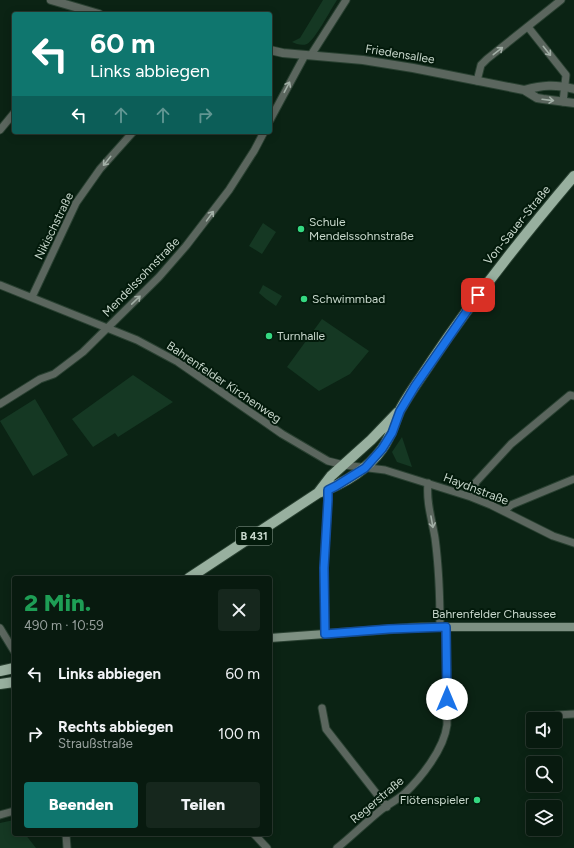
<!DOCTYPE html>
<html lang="de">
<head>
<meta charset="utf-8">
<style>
	:root { --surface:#081a0f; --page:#16271d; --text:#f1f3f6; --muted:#98a19e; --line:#29382f; --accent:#0f766e }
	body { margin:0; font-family:Figtree,sans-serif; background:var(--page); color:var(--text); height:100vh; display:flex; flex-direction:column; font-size:15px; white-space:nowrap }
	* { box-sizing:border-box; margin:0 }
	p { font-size:13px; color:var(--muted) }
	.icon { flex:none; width:22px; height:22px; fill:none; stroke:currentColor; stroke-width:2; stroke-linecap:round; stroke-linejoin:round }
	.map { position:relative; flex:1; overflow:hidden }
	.drawer { position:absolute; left:12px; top:576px; width:260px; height:260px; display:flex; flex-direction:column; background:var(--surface); border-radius:4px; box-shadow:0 2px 10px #0003,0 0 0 1px var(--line) }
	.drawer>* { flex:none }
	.banner { position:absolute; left:12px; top:12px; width:260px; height:122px; border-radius:4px; box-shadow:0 2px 10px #0003,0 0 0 1px var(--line); background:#0f766e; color:#fff; overflow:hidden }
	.buttons { position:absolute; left:526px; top:712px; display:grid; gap:8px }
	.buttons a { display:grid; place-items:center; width:36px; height:36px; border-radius:4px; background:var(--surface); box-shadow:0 2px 10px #0003,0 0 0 1px var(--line); font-size:20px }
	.pin { position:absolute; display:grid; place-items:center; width:34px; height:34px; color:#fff; margin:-17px; border-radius:8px; box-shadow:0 2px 6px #0006 }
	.me { position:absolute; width:44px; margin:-22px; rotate:0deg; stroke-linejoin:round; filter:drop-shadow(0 0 3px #0008) }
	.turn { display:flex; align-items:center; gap:14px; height:84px; padding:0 12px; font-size:18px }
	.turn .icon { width:52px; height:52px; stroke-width:2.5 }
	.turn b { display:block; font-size:28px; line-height:34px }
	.lanes { display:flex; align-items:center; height:38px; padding:0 12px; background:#0003; justify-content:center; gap:20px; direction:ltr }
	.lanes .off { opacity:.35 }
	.round { display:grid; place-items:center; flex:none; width:42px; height:42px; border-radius:4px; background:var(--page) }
	.overview { display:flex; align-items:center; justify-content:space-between; height:68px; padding:0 12px }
	h1 { font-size:24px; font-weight:800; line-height:30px; color:#1e9e55 }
	.cta { display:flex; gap:8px; margin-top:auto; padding:8px 12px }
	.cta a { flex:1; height:46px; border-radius:4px; background:var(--accent); color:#fff; font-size:16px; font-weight:800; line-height:46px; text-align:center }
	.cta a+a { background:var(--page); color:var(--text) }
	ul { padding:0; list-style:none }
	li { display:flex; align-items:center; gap:12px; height:60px; padding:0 12px }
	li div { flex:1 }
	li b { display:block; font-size:15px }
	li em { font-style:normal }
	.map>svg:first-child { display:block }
	.green { fill:#153823 }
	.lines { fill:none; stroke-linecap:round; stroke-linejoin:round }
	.minor-casing { stroke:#294031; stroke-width:9 }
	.tertiary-casing { stroke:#294031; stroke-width:10 }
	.secondary-casing { stroke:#294031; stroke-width:10 }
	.primary-casing { stroke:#294031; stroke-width:12 }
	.minor { stroke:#5b665e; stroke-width:7 }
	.tertiary { stroke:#5b665e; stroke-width:8 }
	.secondary { stroke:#7d9082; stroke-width:8 }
	.primary { stroke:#98b09f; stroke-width:10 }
	.oneway { stroke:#a2afa6 }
	.route-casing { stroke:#114b97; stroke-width:10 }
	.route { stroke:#1a73e8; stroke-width:7 }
	.poi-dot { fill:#35d881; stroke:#031a0b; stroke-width:1.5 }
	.labels { text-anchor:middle; stroke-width:4; stroke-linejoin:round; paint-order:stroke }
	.shield { fill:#031a0b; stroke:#8d9e92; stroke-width:1 }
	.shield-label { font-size:11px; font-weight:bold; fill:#c8d7cc }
	.street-label { font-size:12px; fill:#c8d7cc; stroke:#031a0b }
	.poi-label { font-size:12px; fill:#c8d7cc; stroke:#031a0b; text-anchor:start }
</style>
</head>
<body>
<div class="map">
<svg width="574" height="848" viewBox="0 0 574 848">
	<rect width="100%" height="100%" fill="#0b2314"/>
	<!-- green -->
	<path class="green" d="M323,0h14c-6,9 -22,40 -30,44 -5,2 -11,0 -15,-2l8,-4z
		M263,223l13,9 -14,22 -13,-8z
		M263,285l19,11 -6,10 -10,-7 -7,-6z
		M322,319l47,32 -19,23 -31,17 -32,-24z
		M133,375l40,27 -55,35 -3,-4 -22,14 -21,-28z
		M35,399l33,56 -35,21 -33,-55z
		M402,437l10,30 -15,-5 -5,-10z
		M14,820v14h11l11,14h-36v-25z"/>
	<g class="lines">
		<defs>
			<path id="minor" d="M528,27l38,48 -3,27
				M311,55l35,-55
				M477,81l4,-16 6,-6 74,-59
				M270,120l35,-65
				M0,130l14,-17
				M0,285l137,55 41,22 104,72 46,27 16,4 41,5 86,27 20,8 62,31 21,7
				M32,297l44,-94 24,-34 33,-37
				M0,404l40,-25 14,-5 29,-22 76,-75 27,-31 43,-56 25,-39 10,-19
				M428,483c-2,19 4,37 7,55 4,30 5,59 5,89
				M471,497l5,-15 35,-38 59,-49 4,1
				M504,511l7,-6 63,-26
				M0,628l14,23
				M325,634l-1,-66 4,-68v-10
				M322,708l4,21 61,78
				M556,715l18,-1
				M0,815l14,-4
				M66,834l1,14
				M254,834l13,14
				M337,848c15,-12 29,-26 44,-38 8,-6 16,-10 23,-16 17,-16 40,-45 43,-69l-1,-98"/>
			<path id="tertiary" d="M51,0l48,14
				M270,50l13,3 80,7 50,8 111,22 13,8 6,1 31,4
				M524,90c19,-5 31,-6 50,-1"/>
			<path id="secondary" d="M270,638l151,-11h153"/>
			<path id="primary" d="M318,493l13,-17 40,-36 27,-28
				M189,578l129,-85c25,-9 49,-23 64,-44 9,-12 12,-26 18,-39 9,-17 22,-34 33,-51 43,-64 91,-124 141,-183
				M0,671l14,-3
				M0,684l14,-2"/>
		</defs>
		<!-- minor casing -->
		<use href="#minor" class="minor-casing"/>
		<!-- tertiary casing -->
		<use href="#tertiary" class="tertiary-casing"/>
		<!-- secondary casing -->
		<use href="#secondary" class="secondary-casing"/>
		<!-- primary casing -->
		<use href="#primary" class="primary-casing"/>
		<!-- minor -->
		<use href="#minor" class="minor"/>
		<!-- tertiary -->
		<use href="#tertiary" class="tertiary"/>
		<!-- secondary -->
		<use href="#secondary" class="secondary"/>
		<!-- primary -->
		<use href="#primary" class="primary"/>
	</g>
	<!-- one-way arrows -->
	<defs><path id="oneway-shaft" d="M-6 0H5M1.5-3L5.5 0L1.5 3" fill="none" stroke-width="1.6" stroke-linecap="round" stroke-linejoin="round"/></defs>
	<g class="oneway">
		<use href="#oneway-shaft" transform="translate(498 51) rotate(-38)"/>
		<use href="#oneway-shaft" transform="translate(547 51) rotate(51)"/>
		<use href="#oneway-shaft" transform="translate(287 87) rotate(-62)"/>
		<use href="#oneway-shaft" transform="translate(548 100) rotate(7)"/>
		<use href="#oneway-shaft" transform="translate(107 161) rotate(129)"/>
		<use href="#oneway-shaft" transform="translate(210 216) rotate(-54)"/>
		<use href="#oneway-shaft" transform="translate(136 300) rotate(-44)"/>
		<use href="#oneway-shaft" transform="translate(432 522) rotate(80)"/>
	</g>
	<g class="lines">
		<defs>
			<path id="route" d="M447,699l-1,-72 -57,2 -64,5 -1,-66 4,-68v-10l8,-4 29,-18 17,-19 10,-16 8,-22 15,-25 63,-91"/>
		</defs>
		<!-- route casing -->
		<use href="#route" class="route-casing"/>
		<!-- route -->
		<use href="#route" class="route"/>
	</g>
	<!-- markers -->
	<g class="poi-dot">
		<circle cx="301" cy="229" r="4"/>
		<circle cx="304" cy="299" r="4"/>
		<circle cx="269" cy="336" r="4"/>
		<circle cx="477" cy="800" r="4"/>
	</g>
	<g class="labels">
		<!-- shield labels -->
		<rect class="shield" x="236" y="527" width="36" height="18" rx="3"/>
		<g class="shield-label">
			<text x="254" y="540">B 431</text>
		</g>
		<!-- street labels -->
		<g class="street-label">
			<text transform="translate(400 54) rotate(9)" y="4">Friedensallee</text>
			<text transform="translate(517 225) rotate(-51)" y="4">Von-Sauer-Straße</text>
			<text transform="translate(54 226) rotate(-64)" y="4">Nikischstraße</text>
			<text transform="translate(141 277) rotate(-46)" y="4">Mendelssohnstraße</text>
			<text transform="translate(224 382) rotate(34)" y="4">Bahrenfelder Kirchenweg</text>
			<text transform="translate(476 489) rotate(21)" y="4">Haydnstraße</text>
			<text x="494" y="618">Bahrenfelder Chaussee</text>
			<text transform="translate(377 800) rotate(-40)" y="4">Regerstraße</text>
		</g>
		<!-- poi labels -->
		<g class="poi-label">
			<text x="309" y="226">Schule<tspan x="309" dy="14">Mendelssohnstraße</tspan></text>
			<text x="312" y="303">Schwimmbad</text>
			<text x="277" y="340">Turnhalle</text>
			<text x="469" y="804" text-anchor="end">Flötenspieler</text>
		</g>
	</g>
</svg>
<div class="buttons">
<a><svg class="icon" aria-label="sound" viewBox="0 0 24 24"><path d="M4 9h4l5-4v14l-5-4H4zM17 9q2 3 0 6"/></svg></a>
<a><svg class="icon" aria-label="search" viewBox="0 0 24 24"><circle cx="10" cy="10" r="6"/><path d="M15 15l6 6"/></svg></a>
<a><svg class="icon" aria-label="layers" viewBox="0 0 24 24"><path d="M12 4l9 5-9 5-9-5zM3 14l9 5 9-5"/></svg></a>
</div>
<div class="pin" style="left:478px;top:295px;background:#d93025"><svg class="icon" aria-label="arrive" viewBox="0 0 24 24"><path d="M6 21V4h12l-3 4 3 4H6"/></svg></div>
<svg class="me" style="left:447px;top:699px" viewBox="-20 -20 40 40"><circle r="19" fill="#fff"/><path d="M0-13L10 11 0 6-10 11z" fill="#1a73e8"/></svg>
<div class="banner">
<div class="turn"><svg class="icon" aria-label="left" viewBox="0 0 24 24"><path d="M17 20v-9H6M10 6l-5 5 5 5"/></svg><div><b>60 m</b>Links abbiegen</div></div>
<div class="lanes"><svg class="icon" aria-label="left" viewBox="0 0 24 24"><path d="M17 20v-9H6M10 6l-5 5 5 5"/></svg><svg class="icon off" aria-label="ahead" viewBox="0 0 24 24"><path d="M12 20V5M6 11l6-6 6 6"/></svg><svg class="icon off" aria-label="ahead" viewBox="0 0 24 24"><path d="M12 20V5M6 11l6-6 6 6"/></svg><svg class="icon off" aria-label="right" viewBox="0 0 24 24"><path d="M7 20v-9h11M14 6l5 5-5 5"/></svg></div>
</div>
<section class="drawer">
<div class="overview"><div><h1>2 Min.</h1><p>490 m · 10:59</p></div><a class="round"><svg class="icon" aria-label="close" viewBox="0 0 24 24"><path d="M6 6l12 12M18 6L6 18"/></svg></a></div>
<ul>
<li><svg class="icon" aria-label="left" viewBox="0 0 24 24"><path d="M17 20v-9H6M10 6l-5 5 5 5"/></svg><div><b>Links abbiegen</b></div><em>60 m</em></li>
<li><svg class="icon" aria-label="right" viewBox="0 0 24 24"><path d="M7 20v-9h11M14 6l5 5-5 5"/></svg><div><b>Rechts abbiegen</b><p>Straußstraße</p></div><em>100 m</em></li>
</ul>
<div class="cta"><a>Beenden</a><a>Teilen</a></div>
</section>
</div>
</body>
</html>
